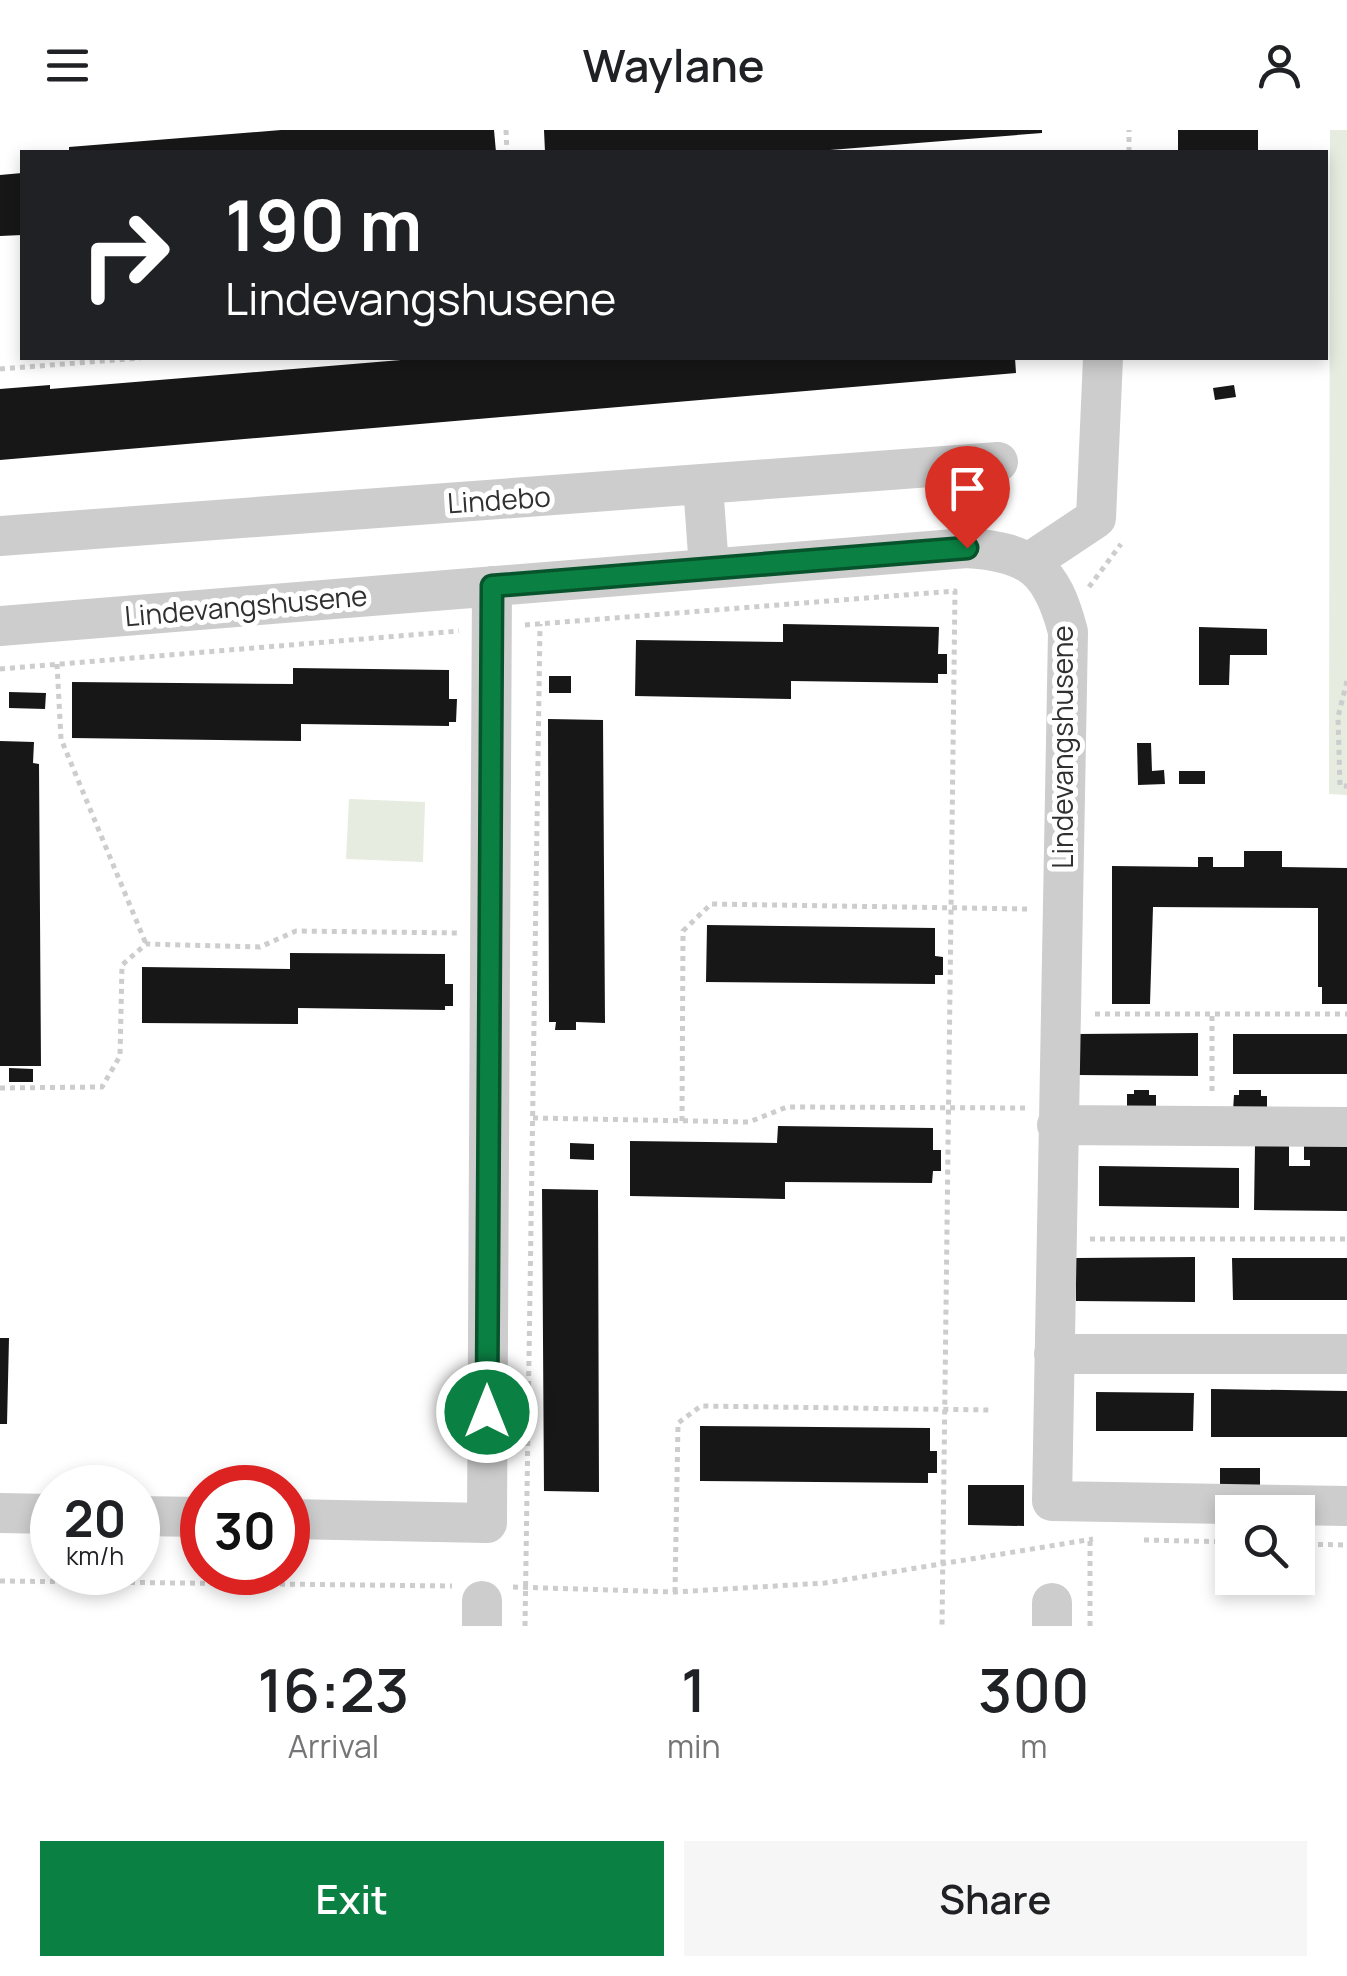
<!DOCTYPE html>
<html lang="en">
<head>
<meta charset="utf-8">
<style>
	:root { --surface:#fff; --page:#f6f6f6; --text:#202124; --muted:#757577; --accent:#0b8043 }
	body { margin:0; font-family:Manrope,sans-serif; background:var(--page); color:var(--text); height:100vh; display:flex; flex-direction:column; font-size:38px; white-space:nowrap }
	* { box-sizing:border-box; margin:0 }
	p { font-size:32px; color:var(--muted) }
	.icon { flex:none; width:55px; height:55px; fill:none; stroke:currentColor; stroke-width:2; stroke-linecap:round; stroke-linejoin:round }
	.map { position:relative; height:1496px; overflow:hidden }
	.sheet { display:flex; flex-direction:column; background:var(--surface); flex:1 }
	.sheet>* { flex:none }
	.banner { position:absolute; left:20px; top:20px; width:1308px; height:210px; border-radius:0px; box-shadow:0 5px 15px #0003; background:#202124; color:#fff; overflow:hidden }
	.fabs { position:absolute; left:1215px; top:1365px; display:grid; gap:20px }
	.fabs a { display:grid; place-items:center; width:100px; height:100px; border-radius:0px; background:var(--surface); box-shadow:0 5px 15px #0003; font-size:50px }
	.speed { position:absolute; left:30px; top:1335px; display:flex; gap:20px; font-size:50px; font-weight:700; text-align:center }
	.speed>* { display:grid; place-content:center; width:130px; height:130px; border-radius:50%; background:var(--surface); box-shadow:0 5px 15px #0003; line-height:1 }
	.speed small { font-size:25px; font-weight:400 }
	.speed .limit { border:15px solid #d22; background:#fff; color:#111 }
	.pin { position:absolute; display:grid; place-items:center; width:85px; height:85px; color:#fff; margin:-102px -42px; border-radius:50% 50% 50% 0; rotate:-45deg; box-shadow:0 0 10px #0007 }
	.pin .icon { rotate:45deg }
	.me { position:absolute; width:110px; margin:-55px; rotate:0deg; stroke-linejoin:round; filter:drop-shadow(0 0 8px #0008) }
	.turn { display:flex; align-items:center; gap:35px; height:210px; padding:0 40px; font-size:45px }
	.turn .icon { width:130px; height:130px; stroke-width:2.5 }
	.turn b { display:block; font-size:70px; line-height:85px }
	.eta { display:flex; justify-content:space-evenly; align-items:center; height:170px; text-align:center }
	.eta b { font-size:60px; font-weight:600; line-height:70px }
	.button { display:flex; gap:20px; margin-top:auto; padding:20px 40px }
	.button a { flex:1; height:115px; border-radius:0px; background:var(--accent); color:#fff; font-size:40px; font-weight:600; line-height:115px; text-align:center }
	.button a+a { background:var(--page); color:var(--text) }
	header { display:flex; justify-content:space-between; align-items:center; height:130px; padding:0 40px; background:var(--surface); font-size:45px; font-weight:600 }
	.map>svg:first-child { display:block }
	.green { fill:#e6ecdf }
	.building { fill:#171717 }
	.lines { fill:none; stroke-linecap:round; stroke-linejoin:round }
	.path { stroke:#cdcdcd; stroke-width:5; stroke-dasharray:5 5; stroke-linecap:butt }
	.minor { stroke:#cdcdcd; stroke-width:40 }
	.route-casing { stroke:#07532c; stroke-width:25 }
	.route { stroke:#0b8043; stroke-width:18 }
	.labels { text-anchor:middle; stroke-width:10; stroke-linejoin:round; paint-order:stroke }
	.street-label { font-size:28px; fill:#303030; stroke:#fff }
</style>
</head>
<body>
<header><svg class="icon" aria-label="menu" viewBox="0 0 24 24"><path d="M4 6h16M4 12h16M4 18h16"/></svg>Waylane<svg class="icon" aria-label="person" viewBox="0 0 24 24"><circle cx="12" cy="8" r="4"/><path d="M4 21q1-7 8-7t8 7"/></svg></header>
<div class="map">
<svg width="1347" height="1496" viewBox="0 0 1347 1496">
	<rect width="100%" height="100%" fill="#fff"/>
	<!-- green -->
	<path class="green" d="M1330,0h17v665l-18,-1z
		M349,669l76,3 -2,60 -77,-3z"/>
	<!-- building -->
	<path class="building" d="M281,0h213l2,22h-427v-5z
		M544,0h498v3l-237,19h-260z
		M1178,0h80v22h-80z
		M22,43v62l-22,1v-61z
		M425,228h590l1,15 -1016,87v-71l50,-4v4z
		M1234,255l2,12 -21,3 -2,-12z
		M783,494l156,3 -1,27h9v20h-9v9l-147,-2v18l-156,-3 1,-56 147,2z
		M1199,497l68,2v26h-37l-1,30h-30z
		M293,538l156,2v29h8l-1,23h-7v4l-148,-2v17l-229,-3v-56l221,2z
		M549,546h22v17h-22z
		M9,562l37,1 -1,16 -36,-1z
		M548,589l55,1 2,303 -29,-1v8h-21l1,-8h-7z
		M0,611l34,1 -1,21 6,1 2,302h-41z
		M1137,613h14l1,28 12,-1 1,14 -27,1z
		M1179,641h26v13h-26z
		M1244,721h38v16l65,1v136h-25v-17h-4v-79l-165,-1 -3,97h-38v-138l86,1v-10h15v10h31z
		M707,795l228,3v28l8,1v18h-8v9l-229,-2z
		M290,823l155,1v30h8v22h-8v4l-147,-2v16l-156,-1v-56l148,2z
		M1198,903v43l-120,-1v-41z
		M1233,904h114v40h-114z
		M9,938l24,1v13h-24z
		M1134,960h15v5h7v16h-29v-17h7z
		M1239,960h22v6h6v15h-34l1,-16h5z
		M778,996l155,2v22h8v21h-8l-1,12 -147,-1v17l-155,-3v-55l147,2z
		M570,1013l24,1v16l-24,-1z
		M1255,1014l34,1v21h21v-6h-6v-15l43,-1v67l-93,-1z
		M1099,1036l140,2v40l-140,-2z
		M542,1059l56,1 1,302 -55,-1z
		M1195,1127v45l-119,-1v-43z
		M1232,1128h115v42h-114z
		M0,1208h9l-2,86h-7z
		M1211,1259l136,2v46h-136z
		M1096,1262l98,1 -1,38h-97z
		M700,1296l230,2v23h7v22h-9v10l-228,-2z
		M1220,1338h40v22h-40z
		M968,1355h56v41l-56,-1z"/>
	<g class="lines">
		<!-- path -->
		<path class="path" d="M506,0l1,22
			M1129,22v-22
			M0,239l141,-11
			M1089,457l32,-43
			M525,495l430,-34 -13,1035
			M57,534l4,75 85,205
			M0,539l459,-38
			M1347,551l-9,36 2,69h7
			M1095,884h252
			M0,958l102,-1 18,-31 2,-91 24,-21 114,3 36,-16 164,2
			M1212,961v-77
			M533,988l216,4 38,-15 238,1
			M682,991l1,-190 28,-27 318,5
			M1090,1109h257
			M1144,1410l88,2
			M1298,1414l49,1
			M0,1451l452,5
			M513,1457l162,5 150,-9 268,-44
			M675,1462l3,-169 23,-17 290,4
			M525,1496l15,-1002
			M1090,1496v-87"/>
		<!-- minor -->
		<path class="minor" d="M703,355l6,83
			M0,406l998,-74
			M1030,432l66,-44 7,-160
			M0,496l967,-78c64,4 85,22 101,84l-16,869 295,5
			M1057,995l290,2
			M1054,1224h293
			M0,1383l52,1
			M138,1386l64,1
			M288,1389l199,4 5,-937
			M1052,1473v23
			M482,1496v-25"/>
	</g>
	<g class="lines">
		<defs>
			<path id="route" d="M487,1282l5,-826 475,-38"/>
		</defs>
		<!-- route casing -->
		<use href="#route" class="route-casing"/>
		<!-- route -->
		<use href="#route" class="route"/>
	</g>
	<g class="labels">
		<!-- street labels -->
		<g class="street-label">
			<text transform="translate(499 370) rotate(-4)" y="10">Lindebo</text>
			<text transform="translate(246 476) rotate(-5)" y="10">Lindevangshusene</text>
			<text transform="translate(1063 617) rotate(-90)" y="10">Lindevangshusene</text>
		</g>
	</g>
</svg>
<div class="fabs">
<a><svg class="icon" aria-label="search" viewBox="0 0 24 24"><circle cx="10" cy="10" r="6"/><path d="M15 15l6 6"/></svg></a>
</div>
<div class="speed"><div>20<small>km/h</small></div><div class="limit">30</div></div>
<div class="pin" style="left:967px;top:418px;background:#d93025"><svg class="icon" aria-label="arrive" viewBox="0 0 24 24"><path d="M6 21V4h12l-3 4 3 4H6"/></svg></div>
<svg class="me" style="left:487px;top:1282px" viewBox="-20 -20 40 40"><circle r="17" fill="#0b8043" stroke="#fff" stroke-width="3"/><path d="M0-11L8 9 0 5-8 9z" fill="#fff"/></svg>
<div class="banner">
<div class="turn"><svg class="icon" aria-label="right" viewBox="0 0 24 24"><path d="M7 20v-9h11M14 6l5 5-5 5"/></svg><div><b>190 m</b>Lindevangshusene</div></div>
</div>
</div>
<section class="sheet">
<div class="eta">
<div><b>16:23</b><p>Arrival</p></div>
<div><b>1</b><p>min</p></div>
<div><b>300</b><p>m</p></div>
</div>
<div class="button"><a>Exit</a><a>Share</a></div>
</section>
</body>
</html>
